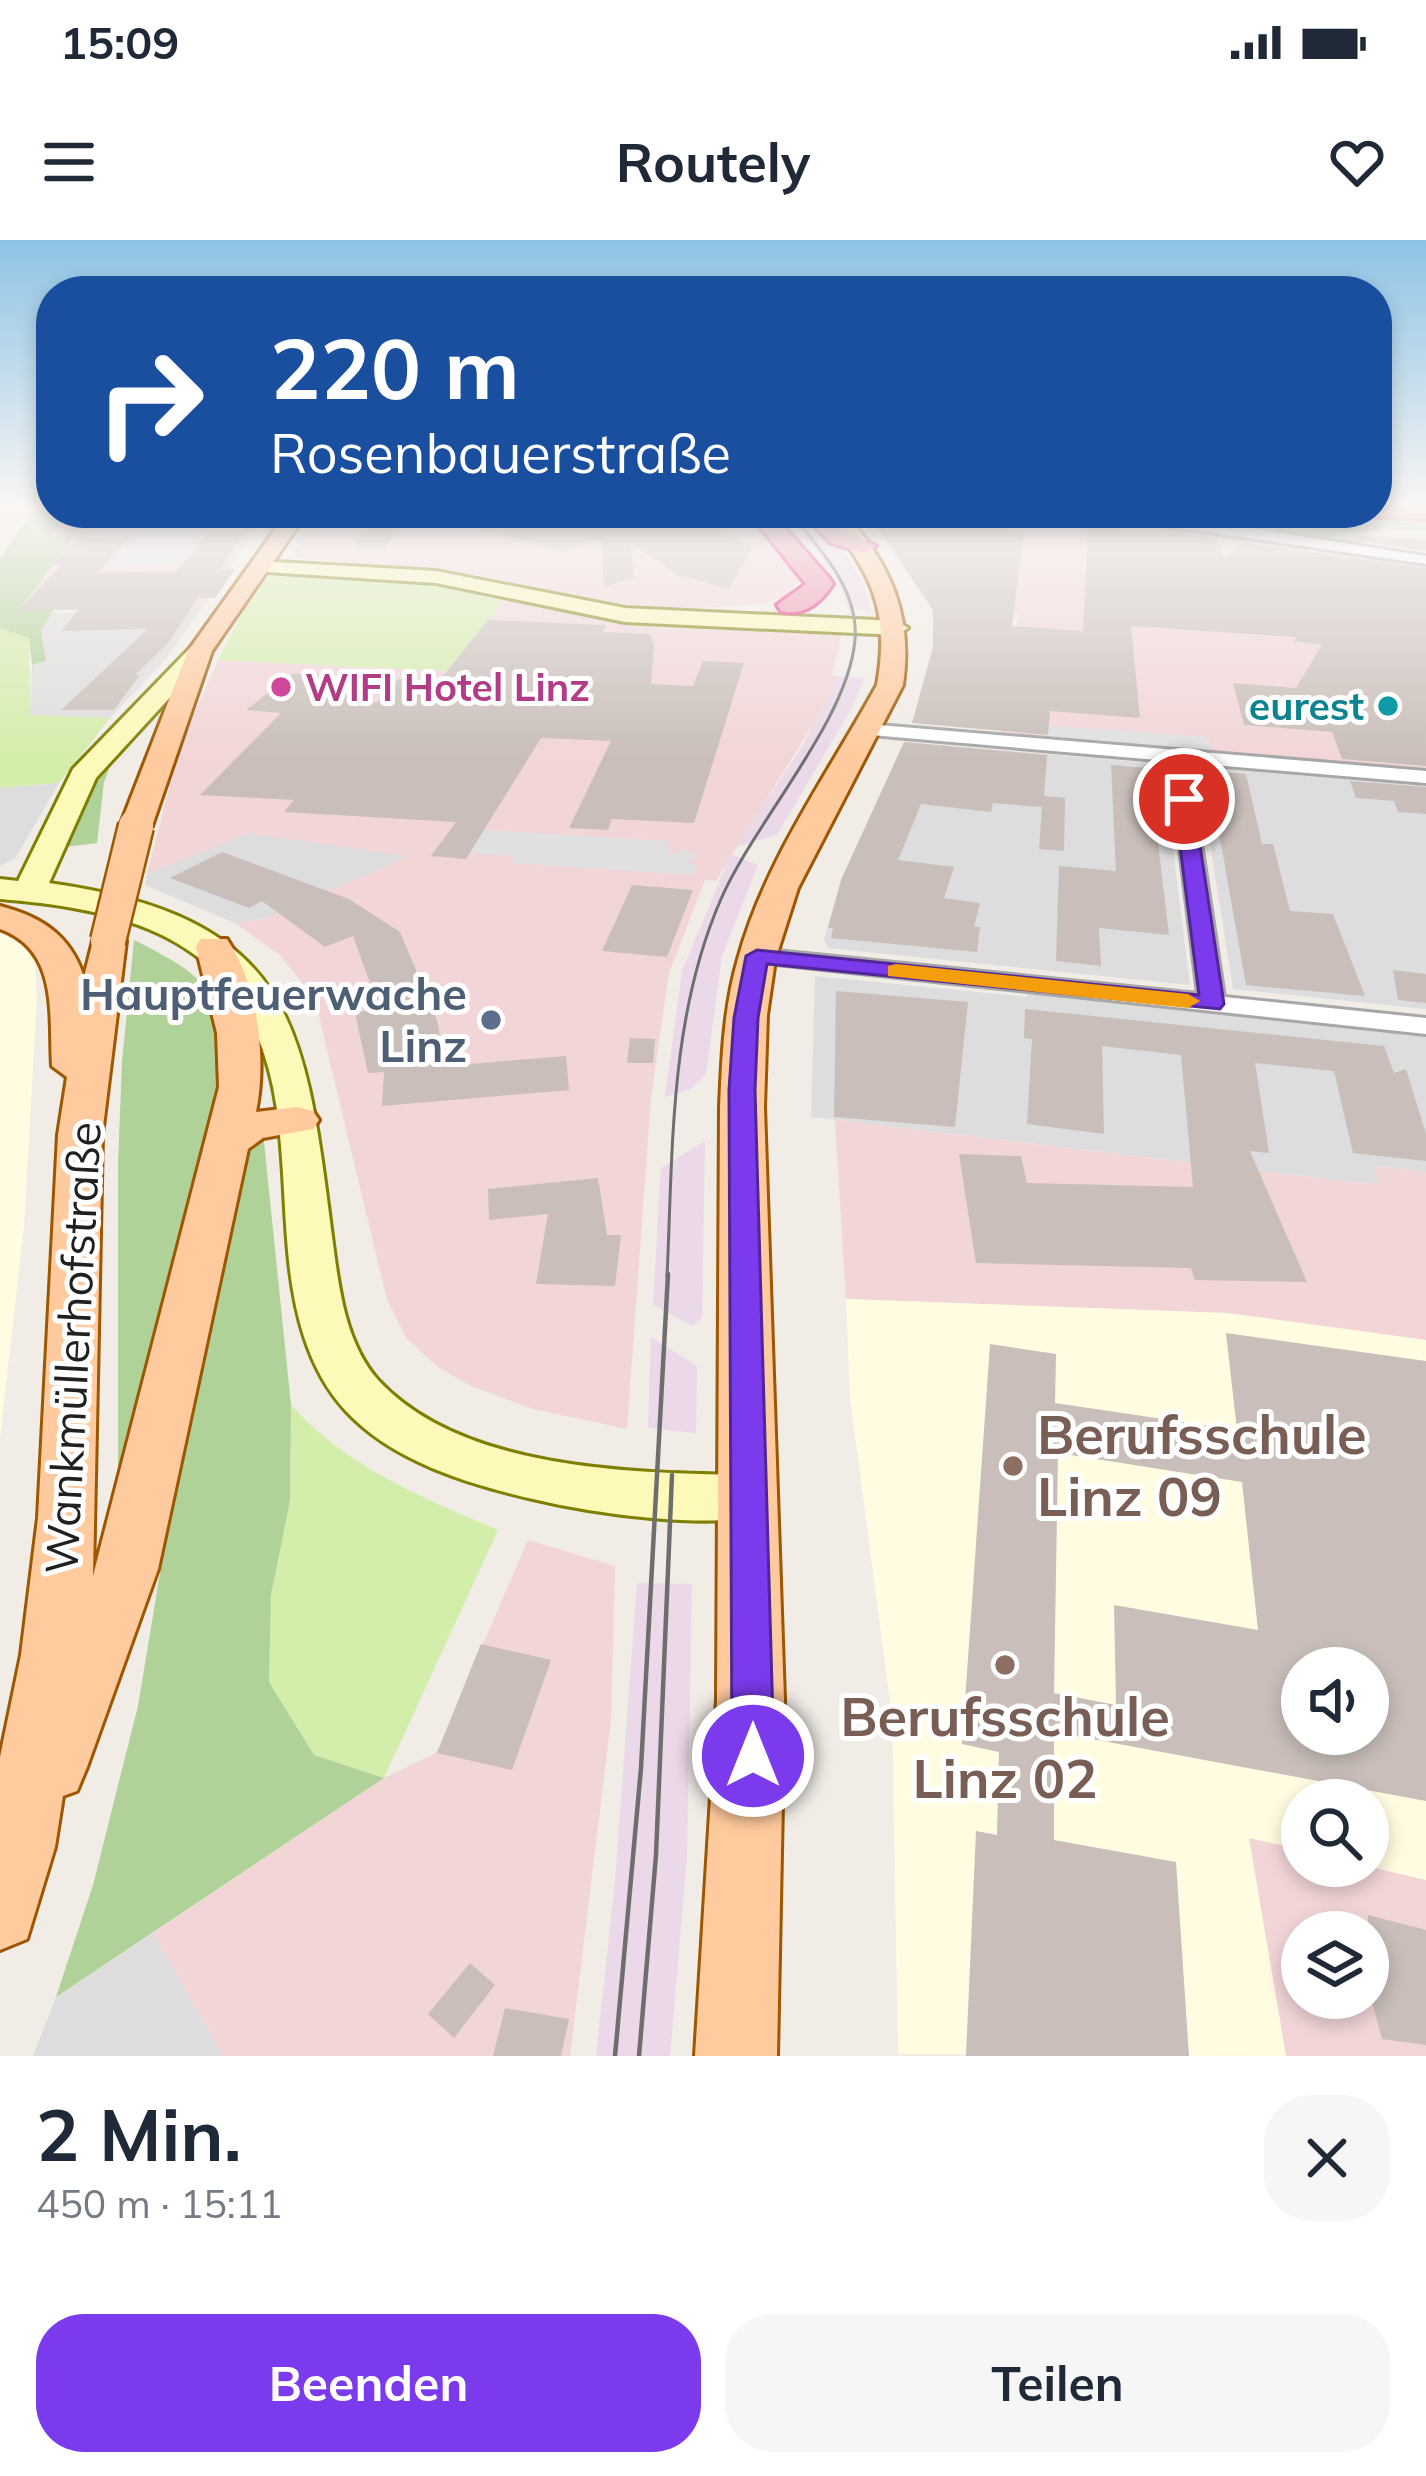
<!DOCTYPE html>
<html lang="de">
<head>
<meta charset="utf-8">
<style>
	:root { --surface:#fff; --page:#f6f6f7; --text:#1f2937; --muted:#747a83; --accent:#7c3aed }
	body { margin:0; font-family:Mulish,sans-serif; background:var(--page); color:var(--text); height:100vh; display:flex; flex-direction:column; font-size:45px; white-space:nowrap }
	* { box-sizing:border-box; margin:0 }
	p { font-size:39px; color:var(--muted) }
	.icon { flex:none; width:66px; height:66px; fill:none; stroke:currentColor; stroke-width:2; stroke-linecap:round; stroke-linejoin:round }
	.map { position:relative; height:1816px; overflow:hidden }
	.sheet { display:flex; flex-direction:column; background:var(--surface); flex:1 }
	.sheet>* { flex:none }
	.top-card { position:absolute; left:36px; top:36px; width:1356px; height:252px; border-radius:48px; box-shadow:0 6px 18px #0003; background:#1a4fa0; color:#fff; overflow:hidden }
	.tools { position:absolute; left:1281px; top:1407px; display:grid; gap:24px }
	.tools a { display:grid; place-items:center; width:108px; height:108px; border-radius:50%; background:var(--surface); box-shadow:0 6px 18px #0003; font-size:60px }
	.pin { position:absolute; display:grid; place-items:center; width:102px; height:102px; color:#fff; margin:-51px; border:6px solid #fff; border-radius:50%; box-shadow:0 3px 12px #0007 }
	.me { position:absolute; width:132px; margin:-66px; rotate:0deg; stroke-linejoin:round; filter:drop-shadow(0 0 9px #0008) }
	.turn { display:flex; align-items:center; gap:42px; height:252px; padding:0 36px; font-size:54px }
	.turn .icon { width:156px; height:156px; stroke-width:2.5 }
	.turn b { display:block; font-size:84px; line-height:102px }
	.round { display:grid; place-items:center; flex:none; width:126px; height:126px; border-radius:48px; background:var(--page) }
	.summary { display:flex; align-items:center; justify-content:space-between; height:204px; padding:0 36px }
	h1 { font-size:72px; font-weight:700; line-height:90px }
	.cta { display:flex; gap:24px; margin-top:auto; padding:24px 36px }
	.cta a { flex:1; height:138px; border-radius:48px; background:var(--accent); color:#fff; font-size:48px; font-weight:700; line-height:138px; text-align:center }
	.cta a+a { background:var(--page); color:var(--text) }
	.status { display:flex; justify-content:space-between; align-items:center; height:84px; padding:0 60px; background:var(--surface); direction:ltr }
	.status svg { height:33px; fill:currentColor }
	header { display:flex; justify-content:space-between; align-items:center; height:156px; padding:0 36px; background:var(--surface); font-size:54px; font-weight:700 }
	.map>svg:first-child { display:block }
	.residential { fill:#dedddd }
	.commercial { fill:#f2d5d7; fill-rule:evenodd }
	.industrial { fill:#ebd8e9 }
	.education { fill:#fffce1; fill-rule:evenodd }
	.grass { fill:#d3edaa }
	.forest { fill:#b0d299 }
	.parking { fill:#e0e0e0 }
	.building { fill:#c9beb9; fill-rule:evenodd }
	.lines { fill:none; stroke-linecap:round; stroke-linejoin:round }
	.minor-casing { stroke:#a7a7a7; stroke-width:6 }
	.secondary-casing { stroke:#7e7e00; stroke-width:6 }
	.primary-casing { stroke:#9c5700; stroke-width:6 }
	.motorway-casing { stroke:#e41e78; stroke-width:6 }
	.minor { fill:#fff; fill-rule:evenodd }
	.secondary { fill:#fdf9b9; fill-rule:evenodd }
	.primary { fill:#ffca9d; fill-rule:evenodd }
	.motorway { fill:#ec8ba8; fill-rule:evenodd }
	.tram-far1 { stroke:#6e6e6e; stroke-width:3 }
	.tram { stroke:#6e6e6e; stroke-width:4.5 }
	.primary-bridge-casing { stroke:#9c5700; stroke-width:39; stroke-linecap:butt }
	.primary-bridge { stroke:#ffca9d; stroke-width:34 }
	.route { fill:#7c3aed; stroke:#51269a; stroke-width:3 }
	.slow { fill:#f59e0b }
	.hotel-dot { fill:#d1479c; stroke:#fff; stroke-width:4.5 }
	.culture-dot { fill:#0f9aa8; stroke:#fff; stroke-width:4.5 }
	.service-dot { fill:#5c6f8a; stroke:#fff; stroke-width:4.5 }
	.education-dot { fill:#8d6e63; stroke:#fff; stroke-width:4.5 }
	.labels { text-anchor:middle; stroke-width:10; stroke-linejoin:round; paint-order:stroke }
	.far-hotel-label { font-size:39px; font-weight:bold; fill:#b23c85; stroke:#fff; text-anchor:start }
	.far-culture-label { font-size:39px; font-weight:bold; fill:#0d838f; stroke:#fff; text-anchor:end }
	.service-label { font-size:45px; font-weight:bold; fill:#4e5e75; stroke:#fff; text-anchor:end }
	.street-label { font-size:45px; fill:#202020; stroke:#fff }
	.near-education-label { font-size:54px; font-weight:bold; fill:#785e54; stroke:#fff; text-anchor:start }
</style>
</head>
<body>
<div class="status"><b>15:09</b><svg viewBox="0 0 49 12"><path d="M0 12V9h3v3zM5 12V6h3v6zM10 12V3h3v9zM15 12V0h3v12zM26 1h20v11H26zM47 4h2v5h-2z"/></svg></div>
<header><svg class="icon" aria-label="menu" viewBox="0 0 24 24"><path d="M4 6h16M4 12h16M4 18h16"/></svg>Routely<svg class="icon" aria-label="heart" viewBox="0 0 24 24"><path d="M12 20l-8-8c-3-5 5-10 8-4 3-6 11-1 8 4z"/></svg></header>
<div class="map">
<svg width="1426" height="1816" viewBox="0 0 1426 1816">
	<rect width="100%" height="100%" fill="#f1ece6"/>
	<!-- residential -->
	<path class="residential" d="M202,368l-38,53 -54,57 -80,-3 2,-50 14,-4 -5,-30 9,-18z
		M905,502l257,22 28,221 -362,-37 -4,-9 18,-61z
		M1198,527l228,19v223l-193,-20z
		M59,543l-43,74 -16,9v-78z
		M249,592l162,24 -146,63 -30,4 -90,-38 2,-11z
		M815,736l212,21 2,-7 397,42v140l-50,-6 3,19 -568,-68z
		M153,1693l70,123h-190l23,-59z"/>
	<!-- commercial -->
	<path class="commercial" d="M314,273h429l18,16 38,52 -15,16 -29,8 -86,4 -68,-7 -123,-27 -185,-17z
		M885,273h150l109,10 282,41v204l-425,-32 17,-121 -85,-5 -58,-87z
		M266,274l-64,94 -184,3 55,-73h-27l22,-20z
		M505,359l123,24 214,11 -10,41 6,1 -7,19 -115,186 -11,-1 -36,93 -18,124 -24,332 -94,-20 -62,-23 -33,-19 -32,-29 -19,-38 -72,-300 -34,-44 -46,-33 30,-4 143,-63 -159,-23 -102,41 33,-128 38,-86 228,11z
		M835,880l543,65 -3,-19 51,6v168l-199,-27 -381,-14z
		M528,1300l87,26 -4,154 -41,336h-347l-70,-123 231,-155 52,-25z
		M1248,1597l54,13v16h65l59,14v176h-140zM1302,1692h66v66h-66z"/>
	<!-- industrial -->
	<path class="industrial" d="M785,273h22l36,38 21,34 6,26 -22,-2 -11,-31z
		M838,436l26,2 -10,26 -77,131 -41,12 67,-102z
		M731,614l27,11 -36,91 -16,118 -15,15 -26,8 17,-126z
		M705,901l-3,176 -9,9 -40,-21 8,-137z
		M651,1097l46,29 -1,67 -48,-5z
		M637,1343l55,1 -5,271 -17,201h-74l19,-175z"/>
	<!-- education -->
	<path class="education" d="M0,691l34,22 3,44 -13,229 -24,212z
		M846,1059l381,14 199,27v540l-59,-14 1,-66h-66v50l-53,-12 37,218 -388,-2 -6,-337 -42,-319zM1302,1428h66v66h-66z"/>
	<!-- grass -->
	<path class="grass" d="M270,336l134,5 101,18 -59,72 -228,-11 39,-75z
		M0,388l29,10 1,77 80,3 -51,65 -59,5z
		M291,1165c55,62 132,93 207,125l-114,248 -70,-23 -45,-73 2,-87 19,-94z"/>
	<!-- forest -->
	<path class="forest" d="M36,265h15l4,13h13l-20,19h26l-55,73h34l-12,21 5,30 -14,4 -3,-27 -29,-10v-69z
		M1241,273l185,4v14c-30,0 -78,-8 -102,12l-87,-17 149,-2 -6,-6z
		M120,500l-16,42 -7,61 -39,5 29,-63z
		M134,700c55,28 80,40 96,102l-112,514v-393l4,-101z
		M263,892l28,273 -1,96 -19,94 -2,87 45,73 70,23 -328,219 37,-112 45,-179 54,-326 51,-236z"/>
	<!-- parking -->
	<path class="parking" d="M1182,273l199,5 6,7 -132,-3z
		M256,276l-7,12 -45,1 -23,35 -75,2 40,-47z
		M1044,485l165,12 2,13 -168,-13z
		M451,588l216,13 2,15 16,-6 11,6 -9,7 10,1 -4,11 -182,-12 3,-7 -78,-5z"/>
	<!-- building -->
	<path class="building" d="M371,273h30l-15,35h-31z
		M452,273h256l23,8 -15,11 37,15 -24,42 -51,-14 -47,-32 3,35 -30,9 -3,-48 -39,12 -111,-30z
		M892,273l118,8 -2,11h16l-12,94 71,5 5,-106 129,13 8,21 18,-16 183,25v198l-84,-7 -10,-27 -88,-7 -11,-42 63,5 26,-43 -28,-4 2,-4 -165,-11 9,92 -90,-7 -2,24 -136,-12 21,-76v-37l-56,-83z
		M244,292l-24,38 15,-1 -20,29h-17l-29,44 -34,33h5l-26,35h-53l87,-81 -87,2 18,-22 -61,2 43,-46 -11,1 28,-28 52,-1 -32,36 78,-2 32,-38z
		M1362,296l64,3v12l-69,-10z
		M488,380l118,5 -3,7 46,2 5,11 -3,39 42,2 10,-25 41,2 -50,160 -82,-4 -4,11 -39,-2 42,-87 -70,-3 -75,121 -35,-3 25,-34 -172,-10 10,-12 -94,-5 81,-82 -35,-3 48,-37 31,3 -8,8 60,19 21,-24 41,2z
		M904,502l143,13 -3,41 21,2 -1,53 -25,-2 3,-42 -49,-4 -2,9 -70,-8 -23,56 56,7 -10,31 36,5 -6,24h6l-3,25 -146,-14 2,-10h-5l13,-48z
		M1111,525l38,3 20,167 -70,-7 2,38 -45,-5 3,-95 57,5z
		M1208,531l38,3 16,70h11l17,67 43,3 32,82 -119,-11z
		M1350,541l76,6v27l-28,-2 -4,-11 -38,-3z
		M222,612l127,47 51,33 37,88 8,46 121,-10 3,34 -187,16 2,-34 -16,1 -13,-60 24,-5 -26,-72 -28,11 -63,-46 -13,7 -79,-30z
		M632,645l61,5 -26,67 -65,-6z
		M1393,730l33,4v29l-28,-3z
		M836,751l132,11 -13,125 -121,-10z
		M1025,769l359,37 10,27 12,-4 20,65v27l-73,-8 -19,-82 -79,-8 14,90 -19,-2 57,131 -112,-2 -4,-12 -215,-5 -17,-109 62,2 6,27 166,4 -12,-132 -79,-9 2,88 -77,-10 5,-85 -8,-1z
		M630,798l25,1 -2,24h-26z
		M598,938l9,57h14l-6,51 -79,-2 12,-70 -59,6 -1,-31z
		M1226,1093l200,28v440l-372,-69v108l122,22 13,194h-223l10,-225 21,4 2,-83 -37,-8 28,-400 66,10 -1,49 182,27zM1058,1213l184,29 16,148 -144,-25 2,100 -62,-12zM1302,1428h66v66h-66z
		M481,1404l70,16 -39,110 -75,-17z
		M1368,1675l58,15v115l-44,-6 -14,-52z
		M470,1723l25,22 -41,53 -26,-24z
		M505,1768l64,11 -8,37h-68z"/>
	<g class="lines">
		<defs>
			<path id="minor" d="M1077,273h75l274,43v8z
				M867,484l559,47v12l-237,-20 35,234 202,21v16l-678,-73 -3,-5 12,-7 441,45 -29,-233 -309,-27v-8z"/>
			<path id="secondary" d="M258,321l178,10 189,37 272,13 11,7 -11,7 -272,-13 -189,-39 -185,-12 -3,-4z
				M200,404l8,2v10l-112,122 -47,105c249,35 256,144 284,361 6,46 13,100 45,136 84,91 256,93 370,95l20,6 8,16 -8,16c-55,18 -177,0 -235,-14 -65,-15 -141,-38 -187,-88 -40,-43 -53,-104 -58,-160 -5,-54 -4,-110 -15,-164 -31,-147 -139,-177 -273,-188v-20l18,2 55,-112 119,-123z"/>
			<path id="primary" d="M287,273h20l-95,138 -60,175 -16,10 -11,-3 -5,-7 68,-175z
				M823,273h21c47,51 69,103 59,172l-105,203 -23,72 -8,55 -3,92 20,593 -7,356h-82l22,-356 3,-593c2,-49 4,-100 18,-148 27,-99 90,-185 139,-274 14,-78 -7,-113 -54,-172z
				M0,666c42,11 70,29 84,71l11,-44h26l5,8 -24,194 -9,441 126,-489 -2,-54 -21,-86 5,-8h26c31,46 40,120 29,173l41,-5 16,4 6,9 -6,9 -50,9 -15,11 -90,420 -71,198 -10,24 -14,5 -8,51 -28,92 -27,11v-193l21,-102 17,-137 20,-383 9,-58 -15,-11c-3,-52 7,-116 -52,-137z"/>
			<path id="motorway" d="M1377,265h49v14l-57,-3 8,-3z
				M749,273h23l57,65 4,6c-12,18 -29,33 -52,27l-4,-6 29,-21z
				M802,273h25l22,20 27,13 -12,7 -33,-10z"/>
		</defs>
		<!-- minor casing -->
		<use href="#minor" class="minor-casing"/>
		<!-- secondary casing -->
		<use href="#secondary" class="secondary-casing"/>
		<!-- primary casing -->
		<use href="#primary" class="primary-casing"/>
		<!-- motorway casing -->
		<use href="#motorway" class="motorway-casing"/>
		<!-- minor -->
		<use href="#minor" class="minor"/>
		<!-- secondary -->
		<use href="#secondary" class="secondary"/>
		<!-- primary -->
		<use href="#primary" class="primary"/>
		<!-- motorway -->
		<use href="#motorway" class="motorway"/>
		<!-- tram-far1 -->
		<path class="tram-far1" d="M667,1037c6,-127 2,-259 54,-378 34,-78 127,-178 134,-259 4,-51 -35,-91 -65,-127"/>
		<!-- tram -->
		<path class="tram" d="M615,1816l26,-288 27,-494
			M639,1816l17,-201 16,-380"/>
		<defs>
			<path id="primary-bridge" d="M108,701l28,-115"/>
		</defs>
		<!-- primary-bridge casing -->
		<use href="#primary-bridge" class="primary-bridge-casing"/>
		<!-- primary-bridge -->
		<use href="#primary-bridge" class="primary-bridge"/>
	</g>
	<!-- sky -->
	<linearGradient id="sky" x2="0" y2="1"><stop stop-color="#8dc3e5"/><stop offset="0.51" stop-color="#f9f6f4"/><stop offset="1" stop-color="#f9f6f4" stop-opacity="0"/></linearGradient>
	<rect width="1426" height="519" fill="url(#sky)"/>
	<!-- route -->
	<path class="route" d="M1184,554l9,5 31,205 -4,5 -453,-45 -9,54 -3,72 19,666 -6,14 -15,6 -15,-6 -6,-14 -3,-666 5,-72 12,-62 11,-6 442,45 -25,-196z"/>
	<!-- slow -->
	<path class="slow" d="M896,724l292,30 12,7 -12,7 -300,-32v-10z"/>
	<!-- markers -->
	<circle class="hotel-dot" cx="281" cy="447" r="12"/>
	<circle class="culture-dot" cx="1388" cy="466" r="12"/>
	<circle class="service-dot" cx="491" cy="780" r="12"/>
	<g class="education-dot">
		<circle cx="1013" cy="1226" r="12"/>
		<circle cx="1005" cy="1425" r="12"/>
	</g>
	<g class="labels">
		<!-- far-hotel labels -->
		<g class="far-hotel-label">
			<text x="305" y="461">WIFI Hotel Linz</text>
		</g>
		<!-- far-culture labels -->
		<g class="far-culture-label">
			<text x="1364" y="480">eurest</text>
		</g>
		<!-- service labels -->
		<g class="service-label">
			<text x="467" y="770">Hauptfeuerwache<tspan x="467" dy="52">Linz</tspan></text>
		</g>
		<!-- street labels -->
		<g class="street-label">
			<text transform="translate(73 1108) rotate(-87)" y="16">Wankmüllerhofstraße</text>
		</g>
		<!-- near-education labels -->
		<g class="near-education-label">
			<text x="1037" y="1214">Berufsschule<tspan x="1037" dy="62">Linz 09</tspan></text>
			<text x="1005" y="1496" text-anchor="middle">Berufsschule<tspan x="1005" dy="62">Linz 02</tspan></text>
		</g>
	</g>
</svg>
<div class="tools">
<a><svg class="icon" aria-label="sound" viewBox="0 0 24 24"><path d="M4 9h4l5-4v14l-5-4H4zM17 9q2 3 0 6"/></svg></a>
<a><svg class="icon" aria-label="search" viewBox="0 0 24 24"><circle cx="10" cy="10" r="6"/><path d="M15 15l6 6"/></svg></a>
<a><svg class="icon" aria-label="layers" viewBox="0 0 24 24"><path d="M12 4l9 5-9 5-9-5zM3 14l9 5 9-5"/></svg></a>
</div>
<div class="pin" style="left:1184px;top:559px;background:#d93025"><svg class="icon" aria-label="arrive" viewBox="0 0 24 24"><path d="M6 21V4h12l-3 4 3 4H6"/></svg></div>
<svg class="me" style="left:753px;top:1516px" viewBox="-20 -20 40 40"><circle r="17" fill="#7c3aed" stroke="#fff" stroke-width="3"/><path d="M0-11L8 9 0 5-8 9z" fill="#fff"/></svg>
<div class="top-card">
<div class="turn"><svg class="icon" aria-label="right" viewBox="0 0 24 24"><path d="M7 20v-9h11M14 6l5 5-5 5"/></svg><div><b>220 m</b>Rosenbauerstraße</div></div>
</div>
</div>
<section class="sheet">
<div class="summary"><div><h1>2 Min.</h1><p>450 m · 15:11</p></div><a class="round"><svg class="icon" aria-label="close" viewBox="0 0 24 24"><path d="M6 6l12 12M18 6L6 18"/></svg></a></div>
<div class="cta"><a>Beenden</a><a>Teilen</a></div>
</section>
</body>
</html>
